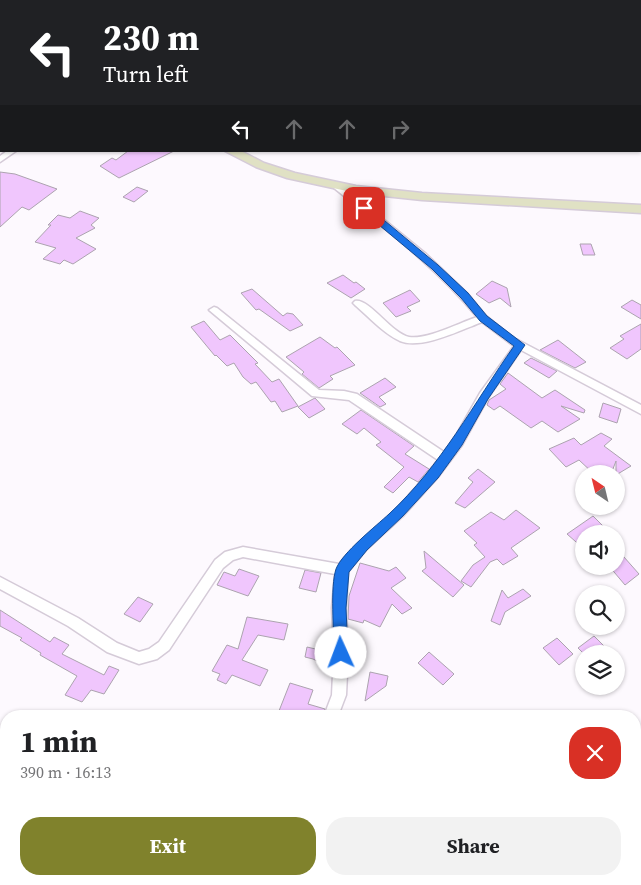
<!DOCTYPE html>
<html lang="en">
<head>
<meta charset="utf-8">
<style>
	:root { --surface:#fff; --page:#f2f2f2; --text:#202124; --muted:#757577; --accent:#80822c }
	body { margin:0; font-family:"Source Serif 4",serif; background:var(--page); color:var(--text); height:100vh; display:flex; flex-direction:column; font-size:19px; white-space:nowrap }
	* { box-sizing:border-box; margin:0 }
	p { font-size:16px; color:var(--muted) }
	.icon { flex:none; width:28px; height:28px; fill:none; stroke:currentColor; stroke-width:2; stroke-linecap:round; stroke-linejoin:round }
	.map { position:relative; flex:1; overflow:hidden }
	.drawer { position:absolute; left:0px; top:710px; width:641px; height:175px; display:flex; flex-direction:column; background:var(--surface); border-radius:20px 20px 0 0; box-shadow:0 1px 4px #0004 }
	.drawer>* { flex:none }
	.hud { position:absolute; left:0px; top:0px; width:641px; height:152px; box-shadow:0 1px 4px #0004; background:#202124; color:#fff; overflow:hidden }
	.needle { width:32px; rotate:325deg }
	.fabs { position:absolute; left:575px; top:465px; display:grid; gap:10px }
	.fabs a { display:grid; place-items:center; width:50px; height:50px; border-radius:50%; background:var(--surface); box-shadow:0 1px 4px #0004; font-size:25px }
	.pin { position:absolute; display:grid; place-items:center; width:42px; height:42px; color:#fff; margin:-21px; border-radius:10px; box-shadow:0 2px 8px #0006 }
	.me { position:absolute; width:55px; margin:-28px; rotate:358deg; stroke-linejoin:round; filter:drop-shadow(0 0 4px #0008) }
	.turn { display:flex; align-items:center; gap:18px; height:105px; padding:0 20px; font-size:22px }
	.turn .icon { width:65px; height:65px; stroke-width:2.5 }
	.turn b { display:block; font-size:35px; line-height:42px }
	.lanes { display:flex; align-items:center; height:48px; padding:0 20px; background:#0003; justify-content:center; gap:25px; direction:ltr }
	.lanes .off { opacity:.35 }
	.round { display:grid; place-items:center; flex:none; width:52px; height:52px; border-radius:20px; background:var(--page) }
	.headline { display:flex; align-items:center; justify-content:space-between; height:85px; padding:0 20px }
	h1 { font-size:30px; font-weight:700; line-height:38px }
	.cta { display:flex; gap:10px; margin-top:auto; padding:10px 20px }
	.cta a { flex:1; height:58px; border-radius:20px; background:var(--accent); color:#fff; font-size:20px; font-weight:700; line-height:58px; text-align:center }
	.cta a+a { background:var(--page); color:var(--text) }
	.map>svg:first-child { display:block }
	.building { fill:#f0c6fd; stroke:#aca3af }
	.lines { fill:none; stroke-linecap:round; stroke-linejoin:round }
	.street-casing { stroke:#d5cbd8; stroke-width:3 }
	.secondary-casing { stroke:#d5cbd8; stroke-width:3 }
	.street { fill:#fff; fill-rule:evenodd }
	.secondary { fill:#e0e1c4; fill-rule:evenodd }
	.route { fill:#1a73e8; stroke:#114b97 }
</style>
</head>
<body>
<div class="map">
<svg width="641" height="885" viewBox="0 0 641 885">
	<rect width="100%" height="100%" fill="#fdf9fe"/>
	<!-- building -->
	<path class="building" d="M128,151h46l-55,27 -19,-12 12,-8 4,2z
		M0,172l15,2 42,15 -28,21 -7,-3 -22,20z
		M137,187l11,4 -14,11 -11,-5z
		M80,211l19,7 -8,7 4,3 -19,10 20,11 -23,15 -9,-4 -4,4 -17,-5 13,-11 -21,-6 16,-17h-3l10,-10 12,3z
		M580,244h11l4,11h-12z
		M343,275l11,8 2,-1 9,7 -14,9 -24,-15z
		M492,281l15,7 4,19 -11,-9 -11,5 -13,-9z
		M252,289l31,27 4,-3 6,1 10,11 -13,6 -31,-22 -3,1 -15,-17z
		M410,290l10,11 -13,6 4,4 -15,6 -13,-14z
		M632,300l9,5v14l-20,-12z
		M204,321l16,19 10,-5 28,28 -3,1 17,18 7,-3 19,27 -16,6 -7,-11 -4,1 -15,-20 -5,2 -8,-7 -9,-14 -7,3 -11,-11 -1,1 -24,-29z
		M641,324v25l-14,10 -17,-11 14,-9 -4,-3z
		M320,337l15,11 2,-1 18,18 -25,11 3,3 -14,9 -17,-14 2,-2 -18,-15z
		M558,340l28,22 -11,6 -35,-18z
		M531,358l26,13 -8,7 -25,-15z
		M508,373l34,25 13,-8 30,20 -1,3 -23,-7 19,13 -22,13 -16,-11 -11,7 -31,-22 -6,4 -7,-5 2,-5 17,-11 -6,-5z
		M385,378l11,9 -17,10 7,7 -6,3 -20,-14z
		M315,398l10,11 -16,9 -11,-11z
		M603,403l18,6 -4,14 -18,-6z
		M361,410l53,36 -9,8 24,15 -11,13 -9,-5 -16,16 -9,-6 20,-20 -28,-22 5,-3 -17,-14 -7,6 -15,-10z
		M601,433l11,6 -8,7 27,20 -15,9v-14l-5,13h-17l-15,-14 -13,7 -17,-18 25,-11 7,7z
		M478,469l17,13 -30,26 -10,-5 18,-21 -5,-4z
		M516,510l24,18 -29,20 7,8 -15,9 -6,-6 -7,3 -19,25 -10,-6 12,-16 12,-8 -11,-12 3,-2 -13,-12 27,-19 13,8z
		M593,516l13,13 -9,5h-13v15l-17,-15z
		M616,548l23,26 -14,11 -16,-19h7z
		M424,551l40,34 -11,12 -31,-26 4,-3z
		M360,563l29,8 7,-4 10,11 -15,10 21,20 -10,6 -10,-10 -12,23 -16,-7 -1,3 -15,-4 1,-23z
		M239,569l20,7 -11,20 -31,-11 7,-13 11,4z
		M305,570l16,3 -5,19 -17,-4z
		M523,589l8,7 -26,16 -5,13 -9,-4 11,-31 6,8z
		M138,597l15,7 -13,18 -16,-8z
		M0,610l50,32 4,-5 15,8 -7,9 42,21 5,-9 10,4 -15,24 -13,-4 -9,12 -17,-7 12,-19 -37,-21 1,-2 -21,-13 2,-2 -22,-12z
		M247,617l41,7 -4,16 -26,-5 -16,25 26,10 -8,16 -28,-11 -6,9 -9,-4 3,-6 -8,-3 15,-26 11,4z
		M594,636l11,11 -9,7h-12l-6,-6z
		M557,638l16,16 -14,11 -16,-17z
		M307,647l17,4 8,4 -5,11 -14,-7 -8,-2z
		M429,652l25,22 -11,11 -25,-22z
		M370,672l18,4 -2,10 -21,15z
		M290,683l23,7 -5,14 17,5 -3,7h-45z"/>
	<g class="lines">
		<defs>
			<path id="street" d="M0,100h1v5h-1z
				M7,151h9l-16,11v-6z
				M334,184h6l86,70 41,39 19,23 28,22 127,67v9l-120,-64 -33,48 -26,47 -24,32 -35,39 -37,34 -18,22 -2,36 2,45 -2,42 -8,21h-14l8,-21 2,-42 -2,-45 3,-34 -92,-17 -10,3 -10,8 -54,82 -12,9 -18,5 -32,-12 -39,-26 -68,-37v-12l78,41 39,25 22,9 10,-3 10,-7 56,-82 10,-8 18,-5 96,17c18,-21 36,-35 56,-54 15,-15 30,-33 43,-50l-89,-60 -37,-4 -103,-86 5,-3 3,1 102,82 25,1 13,3 87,58 10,-13 26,-46 34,-47 -32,-24c-21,8 -61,28 -82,19 -17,-8 -31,-24 -45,-36l-2,-2 2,-2c14,-3 37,33 54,36 18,3 50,-14 68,-20 -41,-50 -93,-89 -143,-129z
				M157,879h20l-2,6h-21z"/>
			<path id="secondary" d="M0,19h1v6h-1z
				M225,151h16l23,12 31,10 61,13 66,7 219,12v8l-219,-13 -66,-7 -69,-15 -31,-11z"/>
		</defs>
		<!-- street casing -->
		<use href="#street" class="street-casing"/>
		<!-- secondary casing -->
		<use href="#secondary" class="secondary-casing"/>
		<!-- street -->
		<use href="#street" class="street"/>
		<!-- secondary -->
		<use href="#secondary" class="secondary"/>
	</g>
	<!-- route -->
	<path class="route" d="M361,206h6l71,59 30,28 19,23 38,29 -37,54 -26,46 -24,33 -35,38 -36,34 -18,22 -3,36 2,45 -2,4 -5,2 -5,-2 -2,-4c0,-21 -4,-66 2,-84 6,-16 40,-43 53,-55 52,-48 85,-111 125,-168l-34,-25 -19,-23 -29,-29 -71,-59z"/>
</svg>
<div class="fabs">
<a><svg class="needle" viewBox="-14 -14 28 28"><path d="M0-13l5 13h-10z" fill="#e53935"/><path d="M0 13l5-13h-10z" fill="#757577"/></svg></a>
<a><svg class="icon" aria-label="sound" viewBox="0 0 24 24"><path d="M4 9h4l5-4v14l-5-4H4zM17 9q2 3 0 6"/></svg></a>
<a><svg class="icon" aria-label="search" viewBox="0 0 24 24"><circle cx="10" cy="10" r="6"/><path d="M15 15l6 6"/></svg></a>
<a><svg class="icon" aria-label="layers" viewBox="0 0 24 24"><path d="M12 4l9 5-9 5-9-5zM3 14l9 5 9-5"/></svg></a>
</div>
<div class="pin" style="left:364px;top:208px;background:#d93025"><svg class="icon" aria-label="arrive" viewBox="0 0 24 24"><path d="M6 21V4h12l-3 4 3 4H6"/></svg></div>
<svg class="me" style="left:341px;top:653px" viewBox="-20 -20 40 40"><circle r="19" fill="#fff"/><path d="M0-13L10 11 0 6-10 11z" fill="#1a73e8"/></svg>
<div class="hud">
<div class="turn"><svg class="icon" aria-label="left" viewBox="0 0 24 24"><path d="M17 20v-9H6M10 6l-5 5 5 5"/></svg><div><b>230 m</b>Turn left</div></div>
<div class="lanes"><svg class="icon" aria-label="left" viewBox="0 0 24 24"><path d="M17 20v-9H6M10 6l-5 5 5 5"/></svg><svg class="icon off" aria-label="ahead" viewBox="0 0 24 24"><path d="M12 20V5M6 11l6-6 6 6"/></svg><svg class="icon off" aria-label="ahead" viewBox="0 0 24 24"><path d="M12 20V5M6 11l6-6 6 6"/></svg><svg class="icon off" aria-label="right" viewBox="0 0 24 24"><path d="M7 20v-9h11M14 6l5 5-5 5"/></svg></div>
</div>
<section class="drawer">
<div class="headline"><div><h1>1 min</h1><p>390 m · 16:13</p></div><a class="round" style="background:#d93025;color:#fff"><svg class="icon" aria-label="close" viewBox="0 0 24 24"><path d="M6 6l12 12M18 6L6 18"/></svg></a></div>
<div class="cta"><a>Exit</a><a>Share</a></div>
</section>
</div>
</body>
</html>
